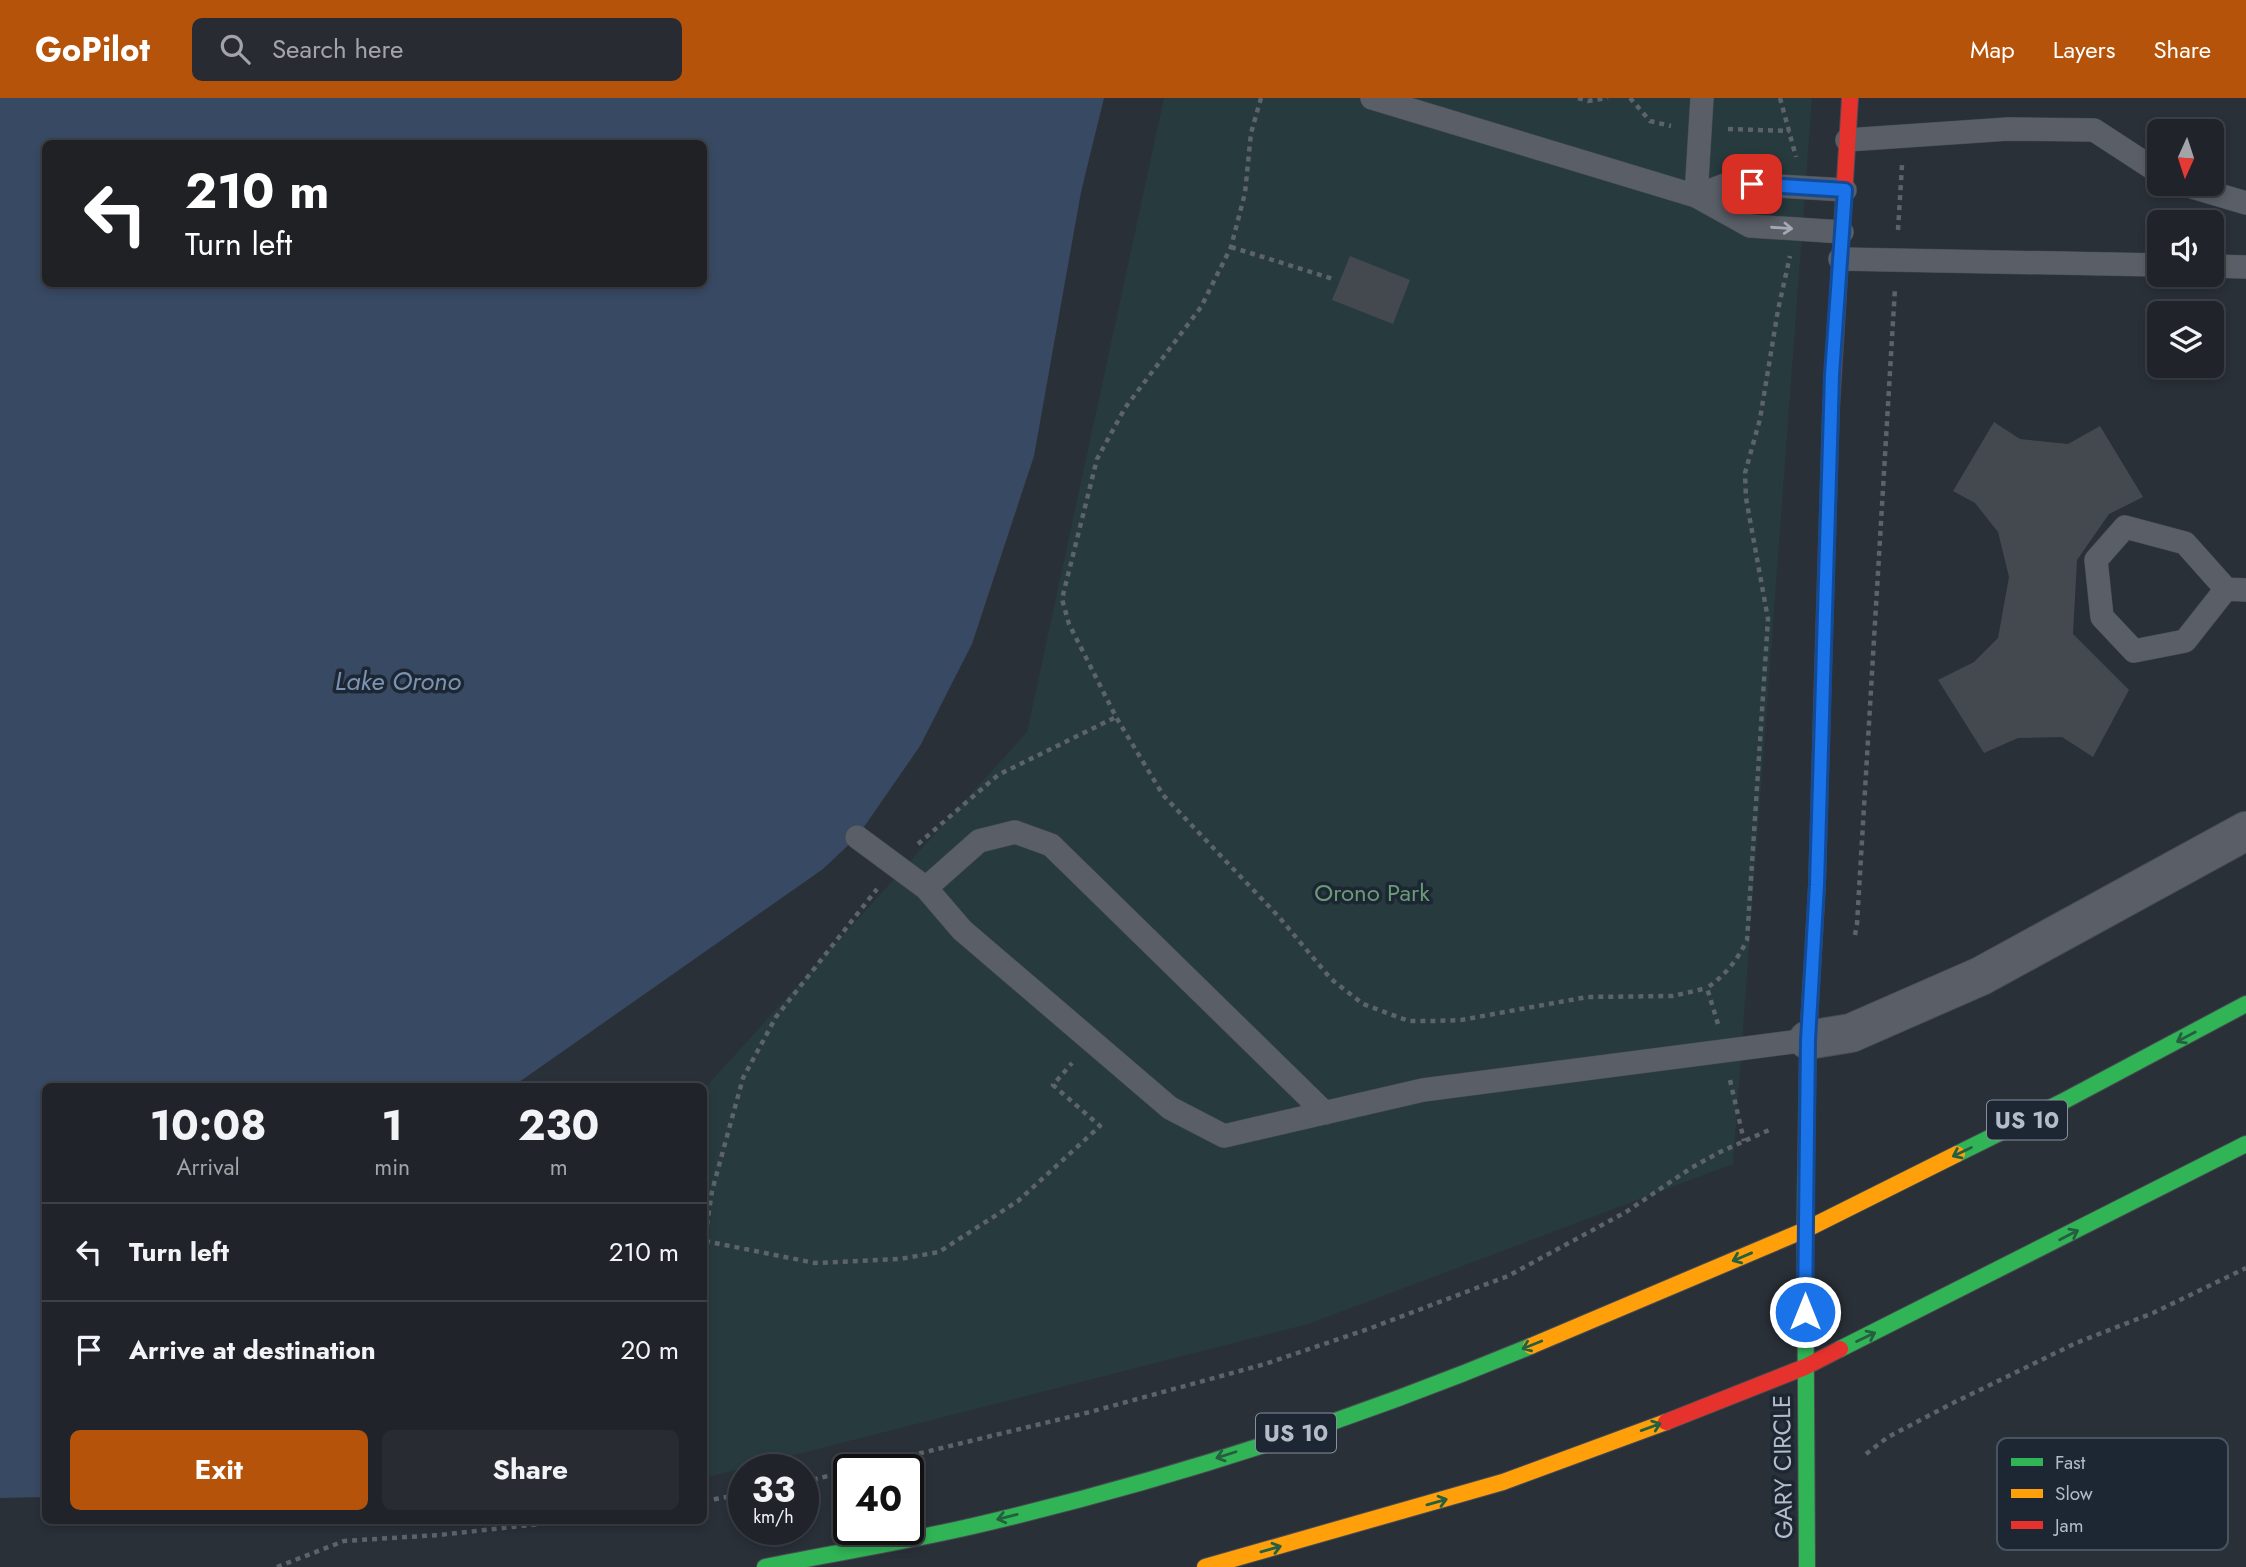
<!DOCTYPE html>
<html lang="en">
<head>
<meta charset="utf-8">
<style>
	:root { --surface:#20242a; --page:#282c32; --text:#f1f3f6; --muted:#a2a4a8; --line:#3d4147; --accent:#b45309 }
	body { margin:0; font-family:Jost,sans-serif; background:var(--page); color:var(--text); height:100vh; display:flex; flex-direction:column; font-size:26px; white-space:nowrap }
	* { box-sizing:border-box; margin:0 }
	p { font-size:23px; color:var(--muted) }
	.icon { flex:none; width:38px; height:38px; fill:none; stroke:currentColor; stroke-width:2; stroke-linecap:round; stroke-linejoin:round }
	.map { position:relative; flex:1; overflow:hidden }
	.sheet { position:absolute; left:42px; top:985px; width:665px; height:441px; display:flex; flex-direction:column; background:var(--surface); border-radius:10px; box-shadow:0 4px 10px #0003,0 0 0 2px var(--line) }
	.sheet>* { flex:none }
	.hud { position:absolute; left:42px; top:42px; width:665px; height:147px; border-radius:10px; box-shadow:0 4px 10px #0003,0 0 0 2px var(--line); background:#202124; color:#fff; overflow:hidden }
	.needle { width:46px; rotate:183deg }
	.buttons { position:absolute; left:2147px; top:21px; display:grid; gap:14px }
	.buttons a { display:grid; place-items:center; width:77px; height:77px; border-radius:10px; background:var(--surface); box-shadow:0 4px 10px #0003,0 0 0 2px var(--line); font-size:35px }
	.speed { position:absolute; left:728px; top:1356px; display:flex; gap:14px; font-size:35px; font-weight:700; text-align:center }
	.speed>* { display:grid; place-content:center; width:91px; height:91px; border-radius:50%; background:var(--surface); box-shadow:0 4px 10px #0003,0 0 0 2px var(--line); line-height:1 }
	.speed small { font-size:18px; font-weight:400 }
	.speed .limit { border:4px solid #111; border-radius:10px; background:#fff; color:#111 }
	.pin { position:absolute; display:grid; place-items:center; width:60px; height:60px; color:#fff; margin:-30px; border-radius:14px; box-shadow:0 4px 10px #0006 }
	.me { position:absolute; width:77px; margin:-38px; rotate:0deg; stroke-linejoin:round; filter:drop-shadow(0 0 5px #0008) }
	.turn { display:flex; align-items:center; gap:24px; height:147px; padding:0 28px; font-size:32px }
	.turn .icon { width:91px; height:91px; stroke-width:2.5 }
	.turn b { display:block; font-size:49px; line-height:60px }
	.eta { display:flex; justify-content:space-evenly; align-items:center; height:119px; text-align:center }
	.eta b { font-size:42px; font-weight:700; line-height:49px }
	.cta { display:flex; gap:14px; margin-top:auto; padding:14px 28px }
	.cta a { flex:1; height:80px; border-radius:10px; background:var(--accent); color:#fff; font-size:28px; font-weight:700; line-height:80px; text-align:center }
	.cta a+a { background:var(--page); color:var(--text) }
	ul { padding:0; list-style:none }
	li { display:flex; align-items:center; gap:21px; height:98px; padding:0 28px; border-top:2px solid var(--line) }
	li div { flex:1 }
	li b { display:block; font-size:26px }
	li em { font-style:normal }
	header { display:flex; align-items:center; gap:42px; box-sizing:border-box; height:98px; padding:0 35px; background:var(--accent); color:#fff }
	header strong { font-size:33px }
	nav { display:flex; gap:38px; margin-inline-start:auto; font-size:24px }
	.search { width:490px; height:63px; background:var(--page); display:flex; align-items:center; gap:18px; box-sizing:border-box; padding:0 24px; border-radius:10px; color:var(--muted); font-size:26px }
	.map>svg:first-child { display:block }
	.green { fill:#273a3e }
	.water { fill:#384963; fill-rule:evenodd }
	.building { fill:#444950 }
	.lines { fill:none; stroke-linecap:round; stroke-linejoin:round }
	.lane-casing { stroke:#484c53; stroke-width:24 }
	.street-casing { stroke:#484c53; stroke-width:40 }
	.fast-casing { stroke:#484c53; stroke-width:18 }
	.slow-casing { stroke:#484c53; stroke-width:18 }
	.jam-casing { stroke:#484c53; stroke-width:18 }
	.path { stroke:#5d636a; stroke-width:4.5; stroke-dasharray:5 5; stroke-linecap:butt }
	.lane { stroke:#5a5e66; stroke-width:23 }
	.street { stroke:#5a5e66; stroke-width:38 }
	.fast { stroke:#30b455; stroke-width:16 }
	.slow { stroke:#ff9f0a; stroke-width:16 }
	.jam { stroke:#e5322d; stroke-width:16 }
	.oneway { stroke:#a2a9b5 }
	.oneway2 { stroke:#255f41 }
	.route-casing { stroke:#114b97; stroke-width:18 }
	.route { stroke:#1a73e8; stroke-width:12 }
	.labels { text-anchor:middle; stroke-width:7; stroke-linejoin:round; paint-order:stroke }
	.shield { fill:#1d2633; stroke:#878f9c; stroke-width:2 }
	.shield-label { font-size:23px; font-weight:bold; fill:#b4bcc9 }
	.park-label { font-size:24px; fill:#6b9a76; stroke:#1d2633 }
	.street-label { font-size:24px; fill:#b4bcc9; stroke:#1d2633 }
	.water-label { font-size:26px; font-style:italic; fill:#7c92b1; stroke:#1d2633 }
	.key { fill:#1d2633; stroke:#4a5360; stroke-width:2 }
	.key-label { font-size:19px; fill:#b4bcc9 }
</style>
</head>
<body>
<header>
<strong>GoPilot</strong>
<div class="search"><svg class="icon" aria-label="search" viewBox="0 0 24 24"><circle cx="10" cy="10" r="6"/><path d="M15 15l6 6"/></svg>Search here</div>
<nav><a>Map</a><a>Layers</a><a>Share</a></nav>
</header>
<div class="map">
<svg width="2246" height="1469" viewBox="0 0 2246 1469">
	<rect width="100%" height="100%" fill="#2a3038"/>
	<!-- green -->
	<path class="green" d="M1164,0h648l-79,1066 -425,160 -604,154v-389l323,-357z"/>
	<!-- water -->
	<path class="water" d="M0,0h1104l-23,94 -47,264 -62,188 -52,102 -63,91 -34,32 -311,218h-466l-1,410 -45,1zM46,46h658v140h-658z"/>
	<!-- building -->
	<path class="building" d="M1350,158l60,24 -17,44 -61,-24z
		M1994,324l26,17 48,5 32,-18 43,71 -34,17 -32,46 -4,74 56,56 -36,67 -31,-20 -44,1 -34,15 -46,-73 36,-18 24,-24 11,-61 -11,-45 -23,-29 -22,-12z"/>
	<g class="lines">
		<defs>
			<path id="lane" d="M1372,0l324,98 54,30 92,6
				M1847,42l161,-11 86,1 66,43
				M2182,86l64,19
				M1696,98l34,-13 115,7
				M1696,98l6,-98
				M1840,161l320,6
				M2212,168l34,1
				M2226,491l-41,52 -51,10 -32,-34 -6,-57 29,-33 60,16 41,46 20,1
				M857,739l69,51
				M1325,1015l-274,-268 -36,-13 -36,9 -53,47 36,42 208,178 54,28 199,-46 385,-50"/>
			<path id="street" d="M1808,942l43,-7 130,-57 265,-145"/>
			<path id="fast" d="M1957,1056l105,-52 184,-98
				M1840,1251l406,-205
				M765,1469c69,-14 139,-25 208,-41 189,-44 378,-105 558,-180
				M1807,1469l-2,-337 3,-190 9,-155 6,-215"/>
			<path id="slow" d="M1823,572l8,-261
				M1531,1248l274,-116 152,-76
				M1205,1469l298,-85 163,-60"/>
			<path id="jam" d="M1831,311l19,-311
				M1666,1324l139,-55 35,-18"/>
		</defs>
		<!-- lane casing -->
		<use href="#lane" class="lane-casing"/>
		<!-- street casing -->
		<use href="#street" class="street-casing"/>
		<!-- fast casing -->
		<use href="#fast" class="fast-casing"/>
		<!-- slow casing -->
		<use href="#slow" class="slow-casing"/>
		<!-- jam casing -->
		<use href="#jam" class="jam-casing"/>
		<!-- path -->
		<path class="path" d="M1261,0l-10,35 -6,60 -14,54 -30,60 -76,101 -28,51 -35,140 7,25 47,93 47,78 116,122 52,62 32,25 46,17h26l26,-1 126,-23 86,-1 34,-8
			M1578,0l10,3 20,-3
			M1630,0l20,23 21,5
			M1780,0l16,59
			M1728,31l62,2
			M1898,132l4,-65
			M1231,149l102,32
			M918,746l80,-69 118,-58
			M1855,837l2,-11 38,-636
			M1718,926l-11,-36c18,-13 30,-27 40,-48l21,-321 -22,-121 -1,-25 15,-54 18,-109 12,-54
			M1730,982l14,61
			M705,1143l110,22 85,-4 39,-7 79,-51 82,-75 -47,-41 19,-22
			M704,1147l8,-54 31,-113 33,-61 101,-128
			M1866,1356l22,-17 63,-33 125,-61 77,-30 93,-45
			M851,1372l239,-58 175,-48 106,-36 137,-52 118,-64 65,-44 29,-16 49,-22
			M803,1384l46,-11
			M704,1403l40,-7
			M277,1469l67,-26 95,-6 128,-14"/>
		<!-- lane -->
		<use href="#lane" class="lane"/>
		<!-- street -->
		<use href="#street" class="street"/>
		<!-- fast -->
		<use href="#fast" class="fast"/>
		<!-- slow -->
		<use href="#slow" class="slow"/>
		<!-- jam -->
		<use href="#jam" class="jam"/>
	</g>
	<!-- one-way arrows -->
	<defs><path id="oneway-shaft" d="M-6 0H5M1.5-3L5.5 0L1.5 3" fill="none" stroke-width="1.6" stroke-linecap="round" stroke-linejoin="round" transform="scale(1.75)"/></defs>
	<use class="oneway" href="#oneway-shaft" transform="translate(1782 130) rotate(4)"/>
	<g class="oneway2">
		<use href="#oneway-shaft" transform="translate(2186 939) rotate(152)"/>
		<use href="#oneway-shaft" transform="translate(1962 1054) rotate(154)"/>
		<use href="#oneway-shaft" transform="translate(2069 1137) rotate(-27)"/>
		<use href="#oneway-shaft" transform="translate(1742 1159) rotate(157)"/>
		<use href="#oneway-shaft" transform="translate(1866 1239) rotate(-26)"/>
		<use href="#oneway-shaft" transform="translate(1532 1247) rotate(158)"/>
		<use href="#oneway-shaft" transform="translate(1651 1329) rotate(-20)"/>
		<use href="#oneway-shaft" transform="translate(1226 1357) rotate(162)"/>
		<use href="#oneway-shaft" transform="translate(1437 1404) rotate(-16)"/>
		<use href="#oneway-shaft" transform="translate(1007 1419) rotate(166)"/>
		<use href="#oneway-shaft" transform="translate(1271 1451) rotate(-16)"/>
	</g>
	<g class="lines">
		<defs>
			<path id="route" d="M1752,86l93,6 -13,185 -15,510 -9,155 -3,272"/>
		</defs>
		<!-- route casing -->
		<use href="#route" class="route-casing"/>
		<!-- route -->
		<use href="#route" class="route"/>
	</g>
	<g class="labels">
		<!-- shield labels -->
		<g class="shield">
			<rect x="1987" y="1002.5" width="80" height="39" rx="5"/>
			<rect x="1256" y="1315.5" width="80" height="39" rx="5"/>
		</g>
		<g class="shield-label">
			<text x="2027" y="1030">US 10</text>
			<text x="1296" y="1343">US 10</text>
		</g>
		<!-- park labels -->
		<g class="park-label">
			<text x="1372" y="803">Orono Park</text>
		</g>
		<!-- street labels -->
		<g class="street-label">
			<text transform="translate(1783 1369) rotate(-91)" y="8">GARY CIRCLE</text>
		</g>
		<!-- water labels -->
		<g class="water-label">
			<text x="398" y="592">Lake Orono</text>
		</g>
	</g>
	<!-- legend -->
	<rect x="1997" y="1340" width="231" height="112" rx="10" class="key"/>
	<rect x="2011" y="1360" width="32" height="8" fill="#30b455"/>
	<rect x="2011" y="1391" width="32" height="9" fill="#ff9f0a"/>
	<rect x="2011" y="1423" width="32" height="8" fill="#e5322d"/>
	<g class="key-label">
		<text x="2055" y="1371">Fast</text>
		<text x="2055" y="1402">Slow</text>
		<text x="2055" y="1434">Jam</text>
	</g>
</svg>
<div class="buttons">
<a><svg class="needle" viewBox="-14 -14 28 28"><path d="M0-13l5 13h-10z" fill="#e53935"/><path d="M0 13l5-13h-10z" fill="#a2a4a8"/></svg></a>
<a><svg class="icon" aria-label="sound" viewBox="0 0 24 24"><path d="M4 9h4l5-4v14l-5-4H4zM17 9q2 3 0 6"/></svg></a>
<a><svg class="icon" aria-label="layers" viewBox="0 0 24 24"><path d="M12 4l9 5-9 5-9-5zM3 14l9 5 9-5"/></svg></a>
</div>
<div class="speed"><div>33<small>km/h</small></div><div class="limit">40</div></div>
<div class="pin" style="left:1752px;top:86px;background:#d93025"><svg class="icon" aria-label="arrive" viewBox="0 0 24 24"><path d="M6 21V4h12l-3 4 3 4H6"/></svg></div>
<svg class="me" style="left:1805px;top:1214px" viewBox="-20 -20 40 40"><circle r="17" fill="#1a73e8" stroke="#fff" stroke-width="3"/><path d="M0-11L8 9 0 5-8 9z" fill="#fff"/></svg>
<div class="hud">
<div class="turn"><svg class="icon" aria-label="left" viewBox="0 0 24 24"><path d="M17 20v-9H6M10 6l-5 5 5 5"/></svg><div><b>210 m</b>Turn left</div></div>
</div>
<section class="sheet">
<div class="eta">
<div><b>10:08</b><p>Arrival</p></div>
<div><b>1</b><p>min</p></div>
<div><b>230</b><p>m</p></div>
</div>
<ul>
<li><svg class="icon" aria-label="left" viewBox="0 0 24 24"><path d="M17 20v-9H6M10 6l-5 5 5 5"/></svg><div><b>Turn left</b></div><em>210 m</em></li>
<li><svg class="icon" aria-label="arrive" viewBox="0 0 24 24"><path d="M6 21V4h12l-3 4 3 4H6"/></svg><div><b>Arrive at destination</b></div><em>20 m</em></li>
</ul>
<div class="cta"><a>Exit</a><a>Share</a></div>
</section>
</div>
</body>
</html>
